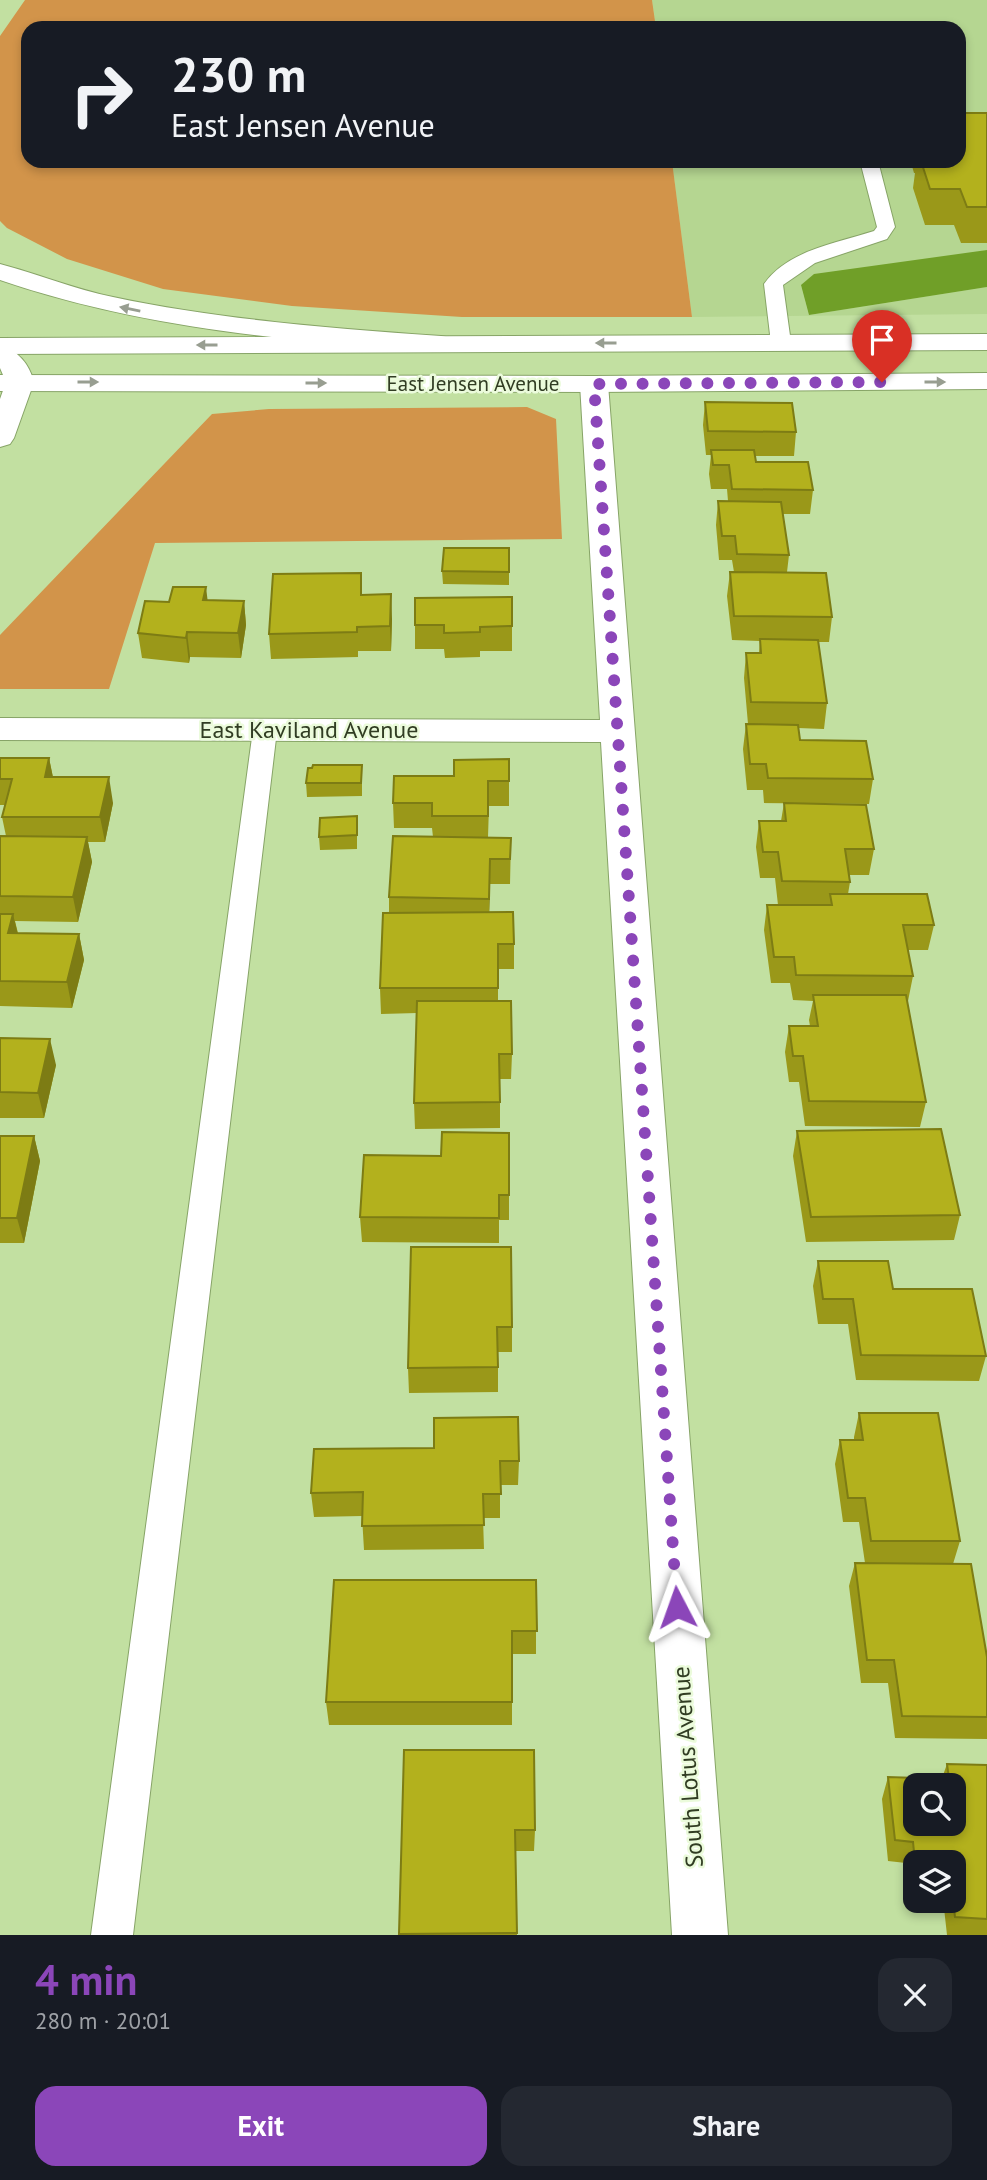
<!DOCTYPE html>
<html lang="en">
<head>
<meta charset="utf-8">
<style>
	:root { --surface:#171b24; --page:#242831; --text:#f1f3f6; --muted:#9ea1a6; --accent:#8b46b9 }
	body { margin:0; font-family:"PT Sans",sans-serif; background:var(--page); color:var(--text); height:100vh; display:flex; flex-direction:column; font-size:26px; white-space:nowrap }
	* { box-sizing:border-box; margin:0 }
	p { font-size:23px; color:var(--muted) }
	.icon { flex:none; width:38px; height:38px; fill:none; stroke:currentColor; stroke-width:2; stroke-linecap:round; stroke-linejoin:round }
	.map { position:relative; height:1935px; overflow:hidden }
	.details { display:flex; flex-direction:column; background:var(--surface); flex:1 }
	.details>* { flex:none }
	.banner { position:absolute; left:21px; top:21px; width:945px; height:147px; border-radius:21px; box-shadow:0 4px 10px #0003; background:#171b24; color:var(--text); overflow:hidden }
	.tools { position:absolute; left:903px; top:1773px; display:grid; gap:14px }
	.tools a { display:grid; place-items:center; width:63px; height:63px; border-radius:14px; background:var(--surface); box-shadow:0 4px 10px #0003; font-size:35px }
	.pin { position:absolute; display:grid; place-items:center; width:60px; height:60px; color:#fff; margin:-72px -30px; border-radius:50% 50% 50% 0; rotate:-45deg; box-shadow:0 0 7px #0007 }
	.pin .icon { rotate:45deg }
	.me { position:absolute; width:77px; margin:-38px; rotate:356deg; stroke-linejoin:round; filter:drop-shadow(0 0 5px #0008) }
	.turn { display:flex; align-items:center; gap:24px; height:147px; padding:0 35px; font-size:32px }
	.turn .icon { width:91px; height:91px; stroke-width:2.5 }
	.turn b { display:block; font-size:49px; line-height:60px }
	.round { display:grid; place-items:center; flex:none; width:74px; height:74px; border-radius:21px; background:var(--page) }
	.summary { display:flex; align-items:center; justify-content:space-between; height:119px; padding:0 35px }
	h1 { font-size:42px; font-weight:700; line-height:52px; color:var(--accent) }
	.button { display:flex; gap:14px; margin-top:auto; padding:14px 35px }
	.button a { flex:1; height:80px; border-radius:21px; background:var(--accent); color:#fff; font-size:28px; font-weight:700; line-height:80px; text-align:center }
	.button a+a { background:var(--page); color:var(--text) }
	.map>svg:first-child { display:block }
	.built { fill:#b5d691 }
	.green { fill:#d2944a }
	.water { fill:#709f28 }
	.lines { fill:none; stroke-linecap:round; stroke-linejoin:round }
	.lane-casing { stroke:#87a467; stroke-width:2 }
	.street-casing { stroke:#87a467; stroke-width:2 }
	.secondary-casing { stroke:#87a467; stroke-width:2 }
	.highway-casing { stroke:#87a467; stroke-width:2 }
	.lane { fill:#fff; fill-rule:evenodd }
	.street { fill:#fff; fill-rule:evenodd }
	.secondary { fill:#fff; fill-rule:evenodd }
	.highway { fill:#fff; fill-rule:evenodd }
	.wall { fill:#9a9819; fill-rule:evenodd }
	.shaded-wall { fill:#7d7c14 }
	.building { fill:#b3b11d; stroke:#7d7c14; stroke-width:2; fill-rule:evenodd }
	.oneway { fill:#989e91 }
	.route { stroke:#8b46b9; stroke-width:12; stroke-dasharray:0 21.6 }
	.labels { text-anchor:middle; stroke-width:5; stroke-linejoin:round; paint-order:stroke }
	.far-street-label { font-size:21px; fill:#313d23; stroke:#ebfbdb }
	.street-label { font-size:24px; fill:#313d23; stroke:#ebfbdb }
</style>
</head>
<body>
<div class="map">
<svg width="987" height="1935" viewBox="0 0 987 1935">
	<rect width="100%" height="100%" fill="#c2e0a1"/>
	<!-- built -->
	<path class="built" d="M652,0h335v250l-186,35 8,30 178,-28v27l-295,3 -20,-156h287v-133h-303z"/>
	<!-- green -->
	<path class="green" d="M25,0h627l4,28h-628v133h644l20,156h-230l-170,-11 -129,-17 -96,-30 -60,-31 -7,-7v-185z
		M527,407l29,12 6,120 -407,4 -46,146h-109v-54l212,-221 57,-5z"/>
	<!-- water -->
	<path class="water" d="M987,250v37l-178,28 -8,-30 13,-11z"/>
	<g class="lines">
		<defs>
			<path id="lane" d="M860,161h18l17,66 -8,12 -72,24 -32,22 8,58 -3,4h-14l-3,-4 -7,-59c24,-34 73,-41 110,-53l3,-4z
				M265,722l9,3 3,5 -144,1205h-42l162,-1205 3,-5z"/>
			<path id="street" d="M594,376l10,2 4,6 120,1551h-56l-71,-1193 -601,-2v-22l600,2 -20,-336 4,-6z"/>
			<path id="secondary" d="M987,334v16l-987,4v-16z
				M987,373v16l-393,3 -594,-1v-16l594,1z"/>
			<path id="highway" d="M0,264c38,10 74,25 113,33 108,23 218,31 328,39l10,2 3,6 -3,6 -10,2c-150,-11 -298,-23 -441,-72z
				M0,346c19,5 29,18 34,36l-20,56 -4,6 -10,3v-48l6,-17 -6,-14z"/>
		</defs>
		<!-- lane casing -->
		<use href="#lane" class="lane-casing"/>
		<!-- street casing -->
		<use href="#street" class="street-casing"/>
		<!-- secondary casing -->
		<use href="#secondary" class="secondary-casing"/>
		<!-- highway casing -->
		<use href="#highway" class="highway-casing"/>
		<!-- lane -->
		<use href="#lane" class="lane"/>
		<!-- street -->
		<use href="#street" class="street"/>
		<!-- secondary -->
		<use href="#secondary" class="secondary"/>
		<!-- highway -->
		<use href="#highway" class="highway"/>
	</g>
	<!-- wall -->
	<path class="wall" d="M987,113v130h-26l-7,-18h-29l-12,-37 2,-15h-1l-2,-7h-8l-2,-5h57z
		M705,402l91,30 -2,24h-39l1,6 57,28 -3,24h-27l6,41 -2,17 45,45 -3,25h-11l9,61 -3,26 -26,-1 2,12 73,39 -4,25 -105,-1 -1,-13h-16l-4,-41 3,-25h2l-4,-46 2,-25h13l1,-12 -28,-1 -5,-44 3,-24h4l-2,-12h-13l-3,-35 2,-24h10l-1,-12h-16l-2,-15 2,-19h-5l-3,-30z
		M509,548v37l-66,-1 -1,-13z
		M362,595l30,24 -1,32h-33v6l-87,2 -2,-25z
		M512,597v54h-32v6l-35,1 -1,-9h-29v-24z
		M207,600l37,1 2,24 -5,33 -51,-1 -1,6 -47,-5 -4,-25 31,-31z
		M0,758h49l4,19 60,26 -8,39h-17l4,20 -14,60 -63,-1 3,12 61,1 5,26 -12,48 -72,-2v-170h6l-4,-19 3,-12h-5z
		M509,759v47h-20l-1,31 23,1 -1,46h-20l-1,28 25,32v25h-16v32l14,53 -1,25h-11v49l-85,1 -1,-26 3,-90 -36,1 -1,-26 9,-75v-16l44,-60 -1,-9h-38l-1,-25 61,-27z
		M362,765v31l-55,1 -1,-14z
		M784,803l90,46 -5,26h-20l1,7 -2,12 86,31 -6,25h-20l5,26 -5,25h-1l19,101 -6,25 -115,-1 -6,-44h-10l-4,-30 4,-26h21l-1,-6 4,-19 -20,-1 -3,-17h-19l-7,-53 3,-25h11l-3,-27h-15l-4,-31 3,-26h22z
		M357,816v33l-37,1 -1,-13z
		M0,1038l56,27 -12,53h-44z
		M797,1131l163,84 -6,25 -148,2 -13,-86z
		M509,1133v87h-10v23l-137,-1 -2,-25z
		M0,1136h34l6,25 -16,82h-24z
		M411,1247l101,80v25h-14v40l-89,1 -1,-25z
		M818,1261l75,28 93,67 -7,25 -123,-1 -8,-56h-30l-5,-38z
		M859,1413l101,128 -7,23 34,93v82l-92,-1 -7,-55h-27l-12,-97 6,-23h10l-6,-41h-16l-8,-58 5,-24h14v-3z
		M314,1449l205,12 -1,24h-18v33h-17l1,31 -120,1 -2,-34 -48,1 -3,-24z
		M536,1580v74h-24v71h-183l-3,-23z
		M404,1750l131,80 -1,21h-19l2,84h-117z
		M947,1764l40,1v170h-40l-3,-27h-33l-5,-45 -18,-2 -6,-62 6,-22 54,1zM915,1862h39v38h-39z"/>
	<!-- shaded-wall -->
	<path class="shaded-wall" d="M206,587l3,25 -6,-12z
		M391,594l1,25 -1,32 -1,-25z
		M244,601l2,24 -5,33 -3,-25z
		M187,632l3,25 -1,6 -3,-25z
		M49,758l5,25 -9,-6z
		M109,777l4,26 -8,39 -5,-25z
		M87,837l5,25 -14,60 -5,-25z
		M490,859v25l-1,40v-25z
		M13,914l6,25 -11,-6z
		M79,934l5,26 -12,48 -5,-26z
		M50,1039l6,26 -12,53 -6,-25z
		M34,1136l6,25 -16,82 -7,-25z"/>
	<!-- building -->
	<path class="building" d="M959,113h28v94h-20l-7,-18h-30l-9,-28h38z
		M705,402l87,1 4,29 -88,-1z
		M711,450h43l2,12h52l5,28 -81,-1 -3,-24h-16z
		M718,501l63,1 8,53 -52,-1 -2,-18h-13z
		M444,548h65v24l-67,-1z
		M730,572l96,1 6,44 -98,-1z
		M361,573v22l30,-1 -1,32 -33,1v5l-88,2 4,-60z
		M173,587h33l-3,13 41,1 -6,32 -51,-1 -1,6 -48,-5 7,-32 24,1z
		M512,597v29l-32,1v5l-36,1v-8h-29v-27z
		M760,639l58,1 9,63 -76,-1 -5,-49h15z
		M746,724l52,1 2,15 66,1 7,38 -105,-1 -2,-14h-16z
		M0,758h49l-4,19h64l-9,40h-98l10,-38h-12z
		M509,759v22h-21v35h-56v-13h-39l1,-27h60v-16z
		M313,765h49l-1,18h-55l2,-15h4z
		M784,803l82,2 8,44h-29l5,33 -68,-1 -4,-29h-15l-4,-31h27z
		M357,816v19l-38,2 1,-19z
		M0,836l87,1 -14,60 -73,-1z
		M393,836l118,2 -1,21h-20l-1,40 -100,-2z
		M830,894h97l7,31h-31l10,51 -117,-1 -2,-18h-20l-7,-52h65z
		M513,912l1,32h-16v44h-118l3,-75z
		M0,914h13l-5,19 71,1 -12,48 -67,-1z
		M813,995h93l20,107 -117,-1 -6,-45h-10l-4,-30h29z
		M417,1001h94l1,53h-13l1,48 -86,1z
		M0,1038l50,1 -12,54 -38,-1z
		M941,1129l19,86 -149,2 -14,-86z
		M442,1132l67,1v62h-10v23l-139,-1 4,-62 77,1z
		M0,1136h34l-17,82h-17z
		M411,1247h100l1,80h-15l1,40 -90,1z
		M818,1261h70l5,28h79l14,67 -125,-1 -8,-56h-30z
		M859,1413h79l22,128h-89l-6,-43h-17l-8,-58h23z
		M518,1417l1,44h-19l1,33h-18l1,31 -122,1 1,-34 -52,1 3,-44 120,-1v-30z
		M855,1563l116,1 16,93v60l-85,-1 -8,-56h-27z
		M334,1580h202l1,51h-25v71h-186z
		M404,1750h130l1,80h-20l2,103 -118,1z
		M947,1764l40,1v154l-32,-2 -2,-17 1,-38h-39l-2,-20 -18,-2 -7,-63 61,2zM915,1785h39v39h-39z"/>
	<!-- one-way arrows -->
	<defs><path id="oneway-solid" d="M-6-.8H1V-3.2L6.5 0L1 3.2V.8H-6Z" transform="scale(1.75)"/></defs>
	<g class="oneway">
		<use href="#oneway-solid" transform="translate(130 309) rotate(-169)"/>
		<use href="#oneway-solid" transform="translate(606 343) rotate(180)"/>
		<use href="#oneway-solid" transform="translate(207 345) rotate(180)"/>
		<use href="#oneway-solid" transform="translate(88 382)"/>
		<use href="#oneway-solid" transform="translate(935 382)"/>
		<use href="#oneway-solid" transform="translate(316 383)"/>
	</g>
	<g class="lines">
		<!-- route -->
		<path class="route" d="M677,1607l-83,-1223 288,-2"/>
	</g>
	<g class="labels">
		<!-- far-street labels -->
		<g class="far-street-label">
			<text x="473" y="391">East Jensen Avenue</text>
		</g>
		<!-- street labels -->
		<g class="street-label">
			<text x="309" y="738">East Kaviland Avenue</text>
			<text transform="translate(688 1767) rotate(-94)" y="8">South Lotus Avenue</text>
		</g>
	</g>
</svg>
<div class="tools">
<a><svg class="icon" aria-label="search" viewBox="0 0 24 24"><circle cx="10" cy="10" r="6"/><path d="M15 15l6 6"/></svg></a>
<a><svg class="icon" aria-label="layers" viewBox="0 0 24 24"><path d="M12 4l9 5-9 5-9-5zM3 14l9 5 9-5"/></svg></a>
</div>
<div class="pin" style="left:882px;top:382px;background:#d93025"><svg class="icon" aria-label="arrive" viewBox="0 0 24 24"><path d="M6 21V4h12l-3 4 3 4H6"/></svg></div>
<svg class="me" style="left:677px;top:1607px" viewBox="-20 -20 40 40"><path d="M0-17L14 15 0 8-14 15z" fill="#8b46b9" stroke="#fff" stroke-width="4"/></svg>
<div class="banner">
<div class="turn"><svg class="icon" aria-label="right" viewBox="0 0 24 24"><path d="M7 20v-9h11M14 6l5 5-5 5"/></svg><div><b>230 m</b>East Jensen Avenue</div></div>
</div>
</div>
<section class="details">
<div class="summary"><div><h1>4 min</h1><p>280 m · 20:01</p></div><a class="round"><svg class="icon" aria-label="close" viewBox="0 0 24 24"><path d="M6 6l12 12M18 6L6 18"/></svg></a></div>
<div class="button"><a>Exit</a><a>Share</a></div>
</section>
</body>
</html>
